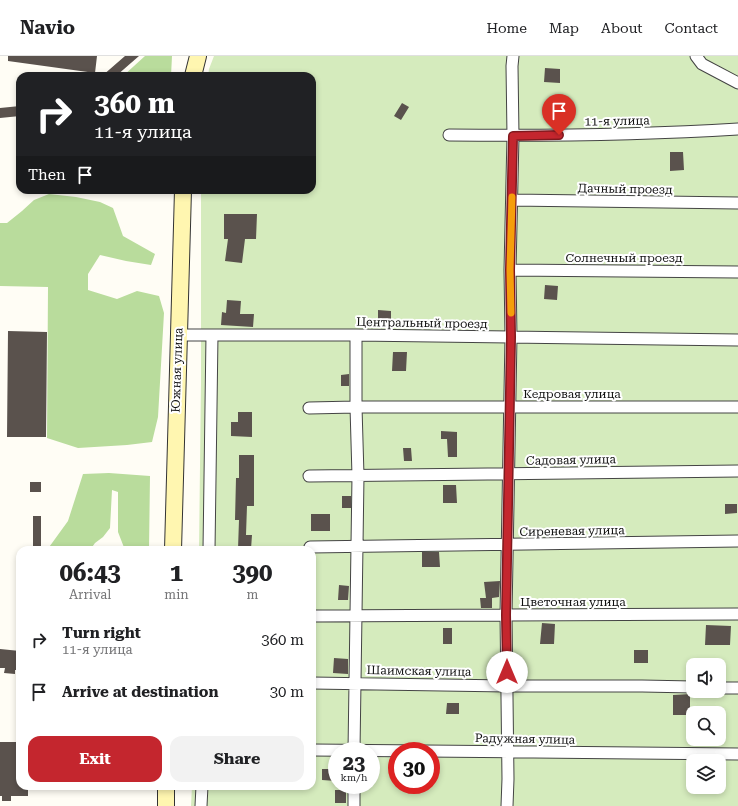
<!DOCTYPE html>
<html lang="en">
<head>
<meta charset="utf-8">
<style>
	:root { --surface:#fff; --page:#f2f2f2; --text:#202124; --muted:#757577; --line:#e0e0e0; --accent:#c4262e }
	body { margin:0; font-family:"Roboto Serif",serif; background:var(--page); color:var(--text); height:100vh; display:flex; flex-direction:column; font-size:15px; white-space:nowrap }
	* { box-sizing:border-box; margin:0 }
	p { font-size:13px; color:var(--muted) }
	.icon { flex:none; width:22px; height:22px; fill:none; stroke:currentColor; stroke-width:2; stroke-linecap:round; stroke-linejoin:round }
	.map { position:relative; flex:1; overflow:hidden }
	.sheet { position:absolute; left:16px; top:490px; width:300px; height:244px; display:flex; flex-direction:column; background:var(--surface); border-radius:12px; box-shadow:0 2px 6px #0003 }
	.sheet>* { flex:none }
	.guide { position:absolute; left:16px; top:16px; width:300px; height:122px; border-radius:12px; box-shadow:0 2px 6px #0003; background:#202124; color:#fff; overflow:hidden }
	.controls { position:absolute; left:686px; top:602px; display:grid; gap:8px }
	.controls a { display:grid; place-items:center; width:40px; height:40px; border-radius:8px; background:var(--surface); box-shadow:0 2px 6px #0003; font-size:20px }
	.speed { position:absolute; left:328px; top:686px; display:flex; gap:8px; font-size:20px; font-weight:700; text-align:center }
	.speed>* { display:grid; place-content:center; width:52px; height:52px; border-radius:50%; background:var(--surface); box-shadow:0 2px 6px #0003; line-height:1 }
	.speed small { font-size:10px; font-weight:400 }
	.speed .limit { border:6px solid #d22; background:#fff; color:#111 }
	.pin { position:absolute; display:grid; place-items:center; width:34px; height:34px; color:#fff; margin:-41px -17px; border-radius:50% 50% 50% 0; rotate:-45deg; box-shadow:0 0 4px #0007 }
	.pin .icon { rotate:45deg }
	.me { position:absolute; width:44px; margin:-22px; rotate:0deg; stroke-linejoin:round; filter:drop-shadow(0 0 3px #0008) }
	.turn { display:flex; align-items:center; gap:14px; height:84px; padding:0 12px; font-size:18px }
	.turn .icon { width:52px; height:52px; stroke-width:2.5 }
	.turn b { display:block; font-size:28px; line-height:34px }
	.then { display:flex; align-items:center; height:38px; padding:0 12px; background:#0003; gap:8px; font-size:15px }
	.eta { display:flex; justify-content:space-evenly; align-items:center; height:68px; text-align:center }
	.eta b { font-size:24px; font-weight:700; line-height:28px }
	.cta { display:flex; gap:8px; margin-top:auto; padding:8px 12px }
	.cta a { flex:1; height:46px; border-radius:12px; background:var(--accent); color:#fff; font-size:16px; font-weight:700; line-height:46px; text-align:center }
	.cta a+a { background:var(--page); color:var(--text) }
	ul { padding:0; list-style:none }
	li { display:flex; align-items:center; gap:12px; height:52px; padding:0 12px }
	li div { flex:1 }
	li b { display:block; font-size:15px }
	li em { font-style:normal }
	header { display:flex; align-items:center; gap:24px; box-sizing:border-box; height:56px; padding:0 20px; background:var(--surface); border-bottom:1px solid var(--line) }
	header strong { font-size:19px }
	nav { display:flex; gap:22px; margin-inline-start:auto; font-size:14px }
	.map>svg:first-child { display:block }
	.green { fill:#d5ebbd; fill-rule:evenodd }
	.forest { fill:#b9dc9c }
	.building { fill:#5a524d }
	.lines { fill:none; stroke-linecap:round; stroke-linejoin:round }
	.minor-casing { stroke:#444; stroke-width:13 }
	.secondary-casing { stroke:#333; stroke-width:18 }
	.minor { stroke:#fff; stroke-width:11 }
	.secondary { stroke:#fff6b0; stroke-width:16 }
	.route-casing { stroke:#7f191e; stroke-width:10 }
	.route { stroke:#c4262e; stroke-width:7 }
	.slow { stroke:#f59e0b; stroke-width:7 }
	.labels { text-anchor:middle; stroke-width:4; stroke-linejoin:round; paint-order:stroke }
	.street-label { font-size:12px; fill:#111; stroke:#fff }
</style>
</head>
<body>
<header>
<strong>Navio</strong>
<nav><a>Home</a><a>Map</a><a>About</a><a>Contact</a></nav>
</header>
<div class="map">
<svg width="738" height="750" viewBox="0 0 738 750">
	<rect width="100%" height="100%" fill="#fffdf5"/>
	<!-- green -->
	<path class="green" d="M214,0h524v750h-547l1,-20h120v-236h-113l2,-168v-192h111v-114h-104l1,-7zM693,609h26v26h-26zM693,657h26v26h-26zM337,695h34v34h-34zM397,695h34v34h-34zM693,705h26v26h-26z"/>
	<!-- forest -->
	<path class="forest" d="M145,0h27l-1,20h-48z
		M49,138l27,3 24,5 13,6 10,28 32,18 -4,11 -25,-4 -26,-6 -12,19v16l29,9 20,-8 22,5 5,17 -6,104 -6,25 -25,3 -49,3 -31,-10 1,-151 -48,-1v-63h7l15,-12 12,-11z
		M109,417l41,3 -1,74h-24l-7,-18v-40l-6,-2 -2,38 -7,9 -8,6 -5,7h-43l21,-29 15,-47z"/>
	<!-- building -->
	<path class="building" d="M8,0h89l-2,17 -87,-12z
		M125,0h14l-23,20h-14z
		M545,12l15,1v14l-16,-1z
		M402,47l7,4 -8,13 -7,-4z
		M20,50v10l-20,2v-10z
		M670,96h13l1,18 -14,1z
		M224,158h33l-1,25h-11l-3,24 -17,-2 3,-22h-4z
		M545,229l13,1 -1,14 -13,-1z
		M227,244l14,1 -1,13h14l-1,13 -32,-2 1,-13 4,1z
		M378,254l13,1v17h-13z
		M8,275l39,1 -1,105h-39z
		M393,296h14l-1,19h-14z
		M349,318v12h-8v-11z
		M238,356h14v25l-21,-1v-14h7z
		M441,375l16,1v25h-9l-1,-18h-6z
		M403,392h8l1,13h-8z
		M239,399h15v51h-7l-1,29h6l-1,14h-13l1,-29h-4l1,-42h3z
		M30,426h11v10h-11z
		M443,429h13l1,18h-14z
		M342,440h9v12h-9z
		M725,448h12v9l-12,1z
		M311,458h19v17h-19z
		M33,460h8v34h-8z
		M422,496h17l1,15h-18z
		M500,525l-1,16 -7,1v10h-11l-1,-10h6l-2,-16z
		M339,529l10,1 -1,14h-10z
		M542,567l13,1 -1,20h-14z
		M706,569l25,1 -1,19h-25z
		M443,572h9v16h-9z
		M0,593l20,2v19h-5v4l-11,-1 1,-5h-5z
		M634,594h14v13h-14z
		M334,602l14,1v15l-15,-1z
		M690,638v21h-17v-20z
		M447,647h12v11h-13z
		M0,686h20v44h8v10h-17v5h-9v-5h-2z
		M322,713h14v12l-14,-1z
		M335,734h11v13h-11z"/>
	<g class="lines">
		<defs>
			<path id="minor" d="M696,0l6,8 36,19
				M449,79c96,1 193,0 289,-6
				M512,144l226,3
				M510,214l228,2
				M178,279h178l382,5
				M309,352l47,-1h382
				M309,420l429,-5
				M310,491l428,-6
				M209,494l3,-215
				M312,560l426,-2
				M312,627l195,3h135l51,1
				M719,632h19
				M312,694l426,4
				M354,695l4,-275 -2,-69v-72
				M201,750l1,-20
				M354,750v-21
				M507,750l1,-27 -2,-164 5,-278 -1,-67 3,-134 -1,-70 1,-10"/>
			<path id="secondary" d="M193,20l5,-20
				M173,494l10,-360
				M166,750v-20"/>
		</defs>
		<!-- minor casing -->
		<use href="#minor" class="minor-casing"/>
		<!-- secondary casing -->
		<use href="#secondary" class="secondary-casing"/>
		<!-- minor -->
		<use href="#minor" class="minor"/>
		<!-- secondary -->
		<use href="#secondary" class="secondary"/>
	</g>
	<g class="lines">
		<defs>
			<path id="route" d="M507,616l-1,-57 5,-278 -1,-67 3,-134 46,-1"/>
		</defs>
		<!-- route casing -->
		<use href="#route" class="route-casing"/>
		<!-- route -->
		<use href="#route" class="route"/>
		<!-- slow -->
		<path class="slow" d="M511,257l-1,-43 2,-73"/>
	</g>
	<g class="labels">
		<!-- street labels -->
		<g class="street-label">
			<text transform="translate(617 65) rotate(-1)" y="4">11-я улица</text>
			<text transform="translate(625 133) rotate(1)" y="4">Дачный проезд</text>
			<text x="624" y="206">Солнечный проезд</text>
			<text transform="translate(422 267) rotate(1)" y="4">Центральный проезд</text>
			<text transform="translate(177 314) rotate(-88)" y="4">Южная улица</text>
			<text x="572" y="342">Кедровая улица</text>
			<text transform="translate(571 404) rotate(-1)" y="4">Садовая улица</text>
			<text transform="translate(572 475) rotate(-1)" y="4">Сиреневая улица</text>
			<text x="573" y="550">Цветочная улица</text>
			<text transform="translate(419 615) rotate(1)" y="4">Шаимская улица</text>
			<text transform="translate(525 683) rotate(1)" y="4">Радужная улица</text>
		</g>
	</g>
</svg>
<div class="controls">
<a><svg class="icon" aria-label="sound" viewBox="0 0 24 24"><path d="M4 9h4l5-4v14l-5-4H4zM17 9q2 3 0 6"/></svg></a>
<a><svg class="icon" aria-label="search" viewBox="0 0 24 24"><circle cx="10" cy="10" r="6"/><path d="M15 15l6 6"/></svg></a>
<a><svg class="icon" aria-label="layers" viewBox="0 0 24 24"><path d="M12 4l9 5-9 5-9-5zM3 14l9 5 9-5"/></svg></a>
</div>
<div class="speed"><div>23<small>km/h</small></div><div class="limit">30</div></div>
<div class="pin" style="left:559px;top:79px;background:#d93025"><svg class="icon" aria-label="arrive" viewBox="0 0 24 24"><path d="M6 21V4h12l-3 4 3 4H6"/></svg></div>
<svg class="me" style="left:507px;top:616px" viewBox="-20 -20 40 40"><circle r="19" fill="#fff"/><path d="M0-13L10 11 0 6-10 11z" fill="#c4262e"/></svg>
<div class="guide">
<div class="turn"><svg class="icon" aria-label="right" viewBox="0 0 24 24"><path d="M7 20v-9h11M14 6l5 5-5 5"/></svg><div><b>360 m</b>11-я улица</div></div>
<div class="then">Then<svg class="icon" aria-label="arrive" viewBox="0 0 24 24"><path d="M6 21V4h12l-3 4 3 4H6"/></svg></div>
</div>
<section class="sheet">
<div class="eta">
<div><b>06:43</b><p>Arrival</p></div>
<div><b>1</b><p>min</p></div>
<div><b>390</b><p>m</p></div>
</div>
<ul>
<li><svg class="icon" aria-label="right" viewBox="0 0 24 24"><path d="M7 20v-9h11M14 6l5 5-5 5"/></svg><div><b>Turn right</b><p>11-я улица</p></div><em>360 m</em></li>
<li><svg class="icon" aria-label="arrive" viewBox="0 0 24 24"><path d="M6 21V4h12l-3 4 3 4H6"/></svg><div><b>Arrive at destination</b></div><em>30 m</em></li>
</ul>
<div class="cta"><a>Exit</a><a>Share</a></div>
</section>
</div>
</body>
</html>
